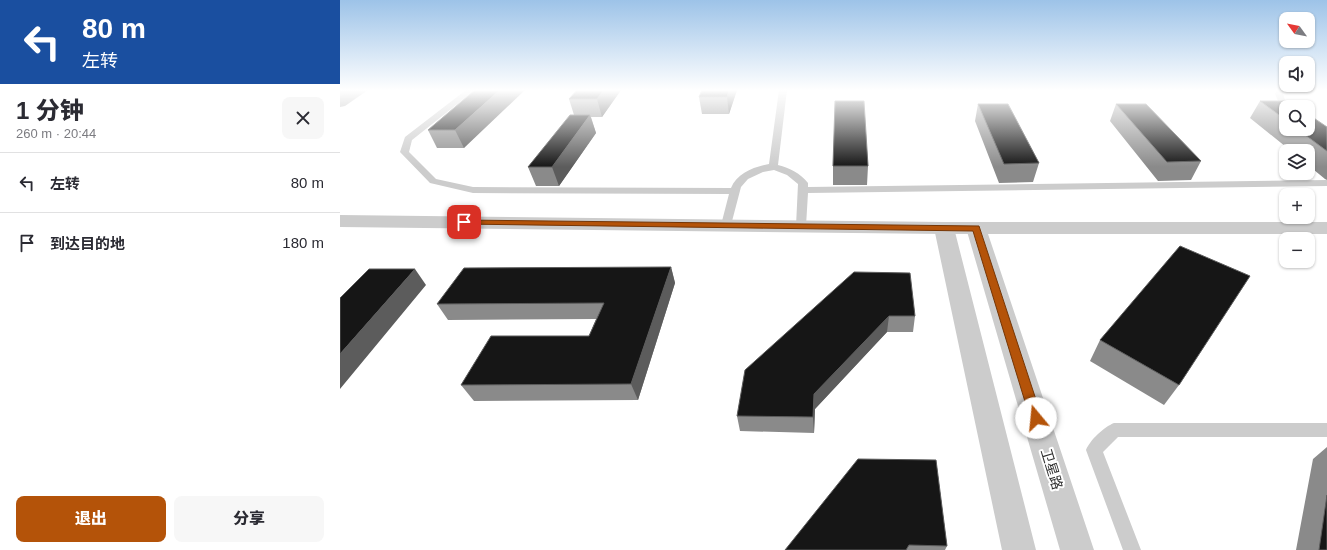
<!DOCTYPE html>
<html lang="zh">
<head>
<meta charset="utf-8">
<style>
	:root { --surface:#fff; --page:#f7f7f7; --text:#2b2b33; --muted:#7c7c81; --line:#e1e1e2; --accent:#b45309 }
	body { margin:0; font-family:Helvetica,"Noto Sans SC",sans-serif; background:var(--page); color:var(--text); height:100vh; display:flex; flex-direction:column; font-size:15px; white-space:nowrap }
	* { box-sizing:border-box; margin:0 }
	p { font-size:13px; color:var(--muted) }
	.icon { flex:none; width:22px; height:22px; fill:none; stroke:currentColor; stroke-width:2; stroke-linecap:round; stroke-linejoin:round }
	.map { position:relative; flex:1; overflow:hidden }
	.drawer { display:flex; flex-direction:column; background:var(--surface); width:340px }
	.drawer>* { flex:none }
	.top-card { background:#1a4fa0; color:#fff; overflow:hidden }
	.needle { width:26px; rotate:303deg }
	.controls { position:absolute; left:939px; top:12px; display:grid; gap:8px }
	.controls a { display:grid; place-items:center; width:36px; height:36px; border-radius:8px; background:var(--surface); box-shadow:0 1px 3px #0004; font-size:20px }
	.pin { position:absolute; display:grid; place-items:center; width:34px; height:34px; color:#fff; margin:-17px; border-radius:8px; box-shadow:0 2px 6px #0006 }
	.me { position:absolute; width:44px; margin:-22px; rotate:343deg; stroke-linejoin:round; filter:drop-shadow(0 0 3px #0008) }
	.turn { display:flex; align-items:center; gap:14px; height:84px; padding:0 16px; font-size:18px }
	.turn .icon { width:52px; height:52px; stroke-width:2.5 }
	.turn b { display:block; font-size:28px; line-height:34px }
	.round { display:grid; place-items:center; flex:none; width:42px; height:42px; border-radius:8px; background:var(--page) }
	.headline { display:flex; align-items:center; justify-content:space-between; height:68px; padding:0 16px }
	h1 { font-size:24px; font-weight:800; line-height:30px }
	.primary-button { display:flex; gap:8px; margin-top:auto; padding:8px 16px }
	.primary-button a { flex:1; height:46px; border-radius:8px; background:var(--accent); color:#fff; font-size:16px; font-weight:800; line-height:46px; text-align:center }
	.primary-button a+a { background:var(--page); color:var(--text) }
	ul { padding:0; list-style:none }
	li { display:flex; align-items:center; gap:12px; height:60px; padding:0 16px; border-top:1px solid var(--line) }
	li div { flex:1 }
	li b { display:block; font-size:15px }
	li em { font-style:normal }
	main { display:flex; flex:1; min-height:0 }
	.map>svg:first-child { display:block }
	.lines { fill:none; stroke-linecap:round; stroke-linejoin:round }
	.service { fill:#ccc; fill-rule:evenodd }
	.minor { fill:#ccc; fill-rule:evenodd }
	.tertiary { fill:#ccc; fill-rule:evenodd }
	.primary { fill:#a7a7a7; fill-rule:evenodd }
	.trunk { fill:#9e9e9e; fill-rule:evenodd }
	.wall { fill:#8a8a8a }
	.shaded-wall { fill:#5c5c5c }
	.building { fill:#161616; stroke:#5c5c5c }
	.route { fill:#b45309; stroke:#753606 }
	.labels { text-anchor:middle; stroke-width:4; stroke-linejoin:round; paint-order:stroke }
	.near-street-label { font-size:14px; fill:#2f2f2f; stroke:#fff }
</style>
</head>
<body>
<main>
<section class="drawer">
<div class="top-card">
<div class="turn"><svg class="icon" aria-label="left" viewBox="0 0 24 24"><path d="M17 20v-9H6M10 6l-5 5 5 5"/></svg><div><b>80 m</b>左转</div></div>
</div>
<div class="headline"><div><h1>1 分钟</h1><p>260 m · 20:44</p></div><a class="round"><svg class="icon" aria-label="close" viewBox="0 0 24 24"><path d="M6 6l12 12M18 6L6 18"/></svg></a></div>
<ul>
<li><svg class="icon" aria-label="left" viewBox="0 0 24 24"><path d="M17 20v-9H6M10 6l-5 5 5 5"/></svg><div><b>左转</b></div><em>80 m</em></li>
<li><svg class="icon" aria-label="arrive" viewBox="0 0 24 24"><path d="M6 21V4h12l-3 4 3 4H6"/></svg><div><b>到达目的地</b></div><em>180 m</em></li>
</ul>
<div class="primary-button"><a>退出</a><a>分享</a></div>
</section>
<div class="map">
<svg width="987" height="550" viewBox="0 0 987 550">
	<rect width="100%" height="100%" fill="#fff"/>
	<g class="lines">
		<!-- service -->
		<path class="service" d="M126,90h9l-63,50 -3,12 27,27 37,8 258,1c6,-15 23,-21 38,-24l10,-74h8l-9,75c12,3 22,8 30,18v4l519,-7v6l-519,7 -2,33 -5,3 -5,-3 2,-42 -11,-9 -13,-5 -11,2 -15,7 -7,8 -10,38 -5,3 -5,-3 8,-31 -256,-1 -43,-10 -30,-31 5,-15z
			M937,90h8l-2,4 2,6 9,7 -8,1 -7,-5 -4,-9z
			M774,423h213v14h-209l-15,15 38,98h-18l-37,-100c4,-10 18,-23 28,-27z"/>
		<!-- minor -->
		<path class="minor" d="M604,222l7,2 3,4 82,322h-34l-68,-322 3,-4z
			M636,222l7,2 3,4 108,322h-34l-94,-322 3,-4z"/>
		<!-- tertiary -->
		<path class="tertiary" d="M0,215l604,7h383v12h-383l-604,-7z"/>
		<!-- primary -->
		<path class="primary" d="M0,90h16l-2,3 -14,6z"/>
		<!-- trunk -->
		<path class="trunk" d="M11,90h17l-23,16 -5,1v-10z"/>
	</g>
	<!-- wall -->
	<path class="wall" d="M135,90l-11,58h-27l-9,-18z
		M281,90l-19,27h-11l5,16 -37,53h-23l-8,-19 46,-52 -5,-16z
		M397,90l-8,24h-27l-3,-17z
		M920,101l26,6v22h22l19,-2v53l-2,-1 -17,-14v-14h-17l-41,-33z
		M638,104l61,59 -6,19 -34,1 -24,-62z
		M776,104l85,57 -10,19 -33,1 -48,-60z
		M493,166h35l-1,19h-34z
		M331,267l4,16 -37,117 -164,1 -13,-16 128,-49 7,-17 -148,1 -11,-16z
		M514,272l61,44 -2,16h-26l-72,77 -1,24 -74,-2 -3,-15z
		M760,340l79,45 -15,20 -74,-44z
		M987,447v103h-31l17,-91z
		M596,460l11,86 -2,4h-160z"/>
	<!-- shaded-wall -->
	<path class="shaded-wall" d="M160,90h25l-61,58 -9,-18z
		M264,90h17l-19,27 -5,-18z
		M389,90h8l-8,24 -2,-17z
		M250,115l6,18 -37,53 -7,-19z
		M331,267l4,16 -37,117 -7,-16z
		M75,269l11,16 -86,104v-35z
		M549,316l-2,16 -72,77 -1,24 -1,-16 1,-23z"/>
	<!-- building -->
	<path class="building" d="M135,90h25l-45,40h-27z
		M237,90h27l-7,9h-28z
		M362,90h27l-2,7h-28z
		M495,101h29l4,65h-35z
		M920,101h30l8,6h-12v13z
		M638,104h30l31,59 -35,1z
		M776,104h30l55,57 -34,1z
		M968,114l19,13v24l-30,-22h11z
		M230,115h20l-38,52h-24z
		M840,246l70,30 -71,109 -79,-45z
		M331,267l-40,117 -170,1 30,-49h98l15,-33 -167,1 27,-36z
		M29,269h46l-75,85v-56z
		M514,272l56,1 5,43h-26l-75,78 -1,23 -76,-1 8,-46z
		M518,459l78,1 11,86 -38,-1 -3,5h-121z
		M987,495v55h-8z"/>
	<!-- sky -->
	<linearGradient id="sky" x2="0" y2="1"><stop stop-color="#9dc3e8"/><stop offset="0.54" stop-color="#fff"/><stop offset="1" stop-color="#fff" stop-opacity="0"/></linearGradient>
	<rect width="987" height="167" fill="url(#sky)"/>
	<!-- route -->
	<path class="route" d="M124,220l515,6 63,192 -2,4 -4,2 -4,-2 -2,-4 -57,-187 -512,-7 -1,-2z"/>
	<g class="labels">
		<!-- near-street labels -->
		<g class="near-street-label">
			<text transform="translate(712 469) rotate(73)" y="5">卫星路</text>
		</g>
	</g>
</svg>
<div class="controls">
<a><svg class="needle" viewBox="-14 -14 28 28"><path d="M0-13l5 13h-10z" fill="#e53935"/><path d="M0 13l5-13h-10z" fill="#7c7c81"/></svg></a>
<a><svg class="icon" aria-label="sound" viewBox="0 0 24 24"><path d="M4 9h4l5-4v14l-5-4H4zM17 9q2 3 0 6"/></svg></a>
<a><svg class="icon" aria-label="search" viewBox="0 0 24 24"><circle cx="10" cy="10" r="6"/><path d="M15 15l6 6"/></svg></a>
<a><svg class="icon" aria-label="layers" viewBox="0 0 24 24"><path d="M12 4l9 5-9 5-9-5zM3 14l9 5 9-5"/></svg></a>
<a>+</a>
<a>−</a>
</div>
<div class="pin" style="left:124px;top:222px;background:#d93025"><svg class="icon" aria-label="arrive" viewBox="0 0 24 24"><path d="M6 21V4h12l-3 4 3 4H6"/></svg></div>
<svg class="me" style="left:696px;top:418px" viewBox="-20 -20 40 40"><circle r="19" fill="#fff"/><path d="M0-13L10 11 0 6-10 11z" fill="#b45309"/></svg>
</div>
</main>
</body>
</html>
